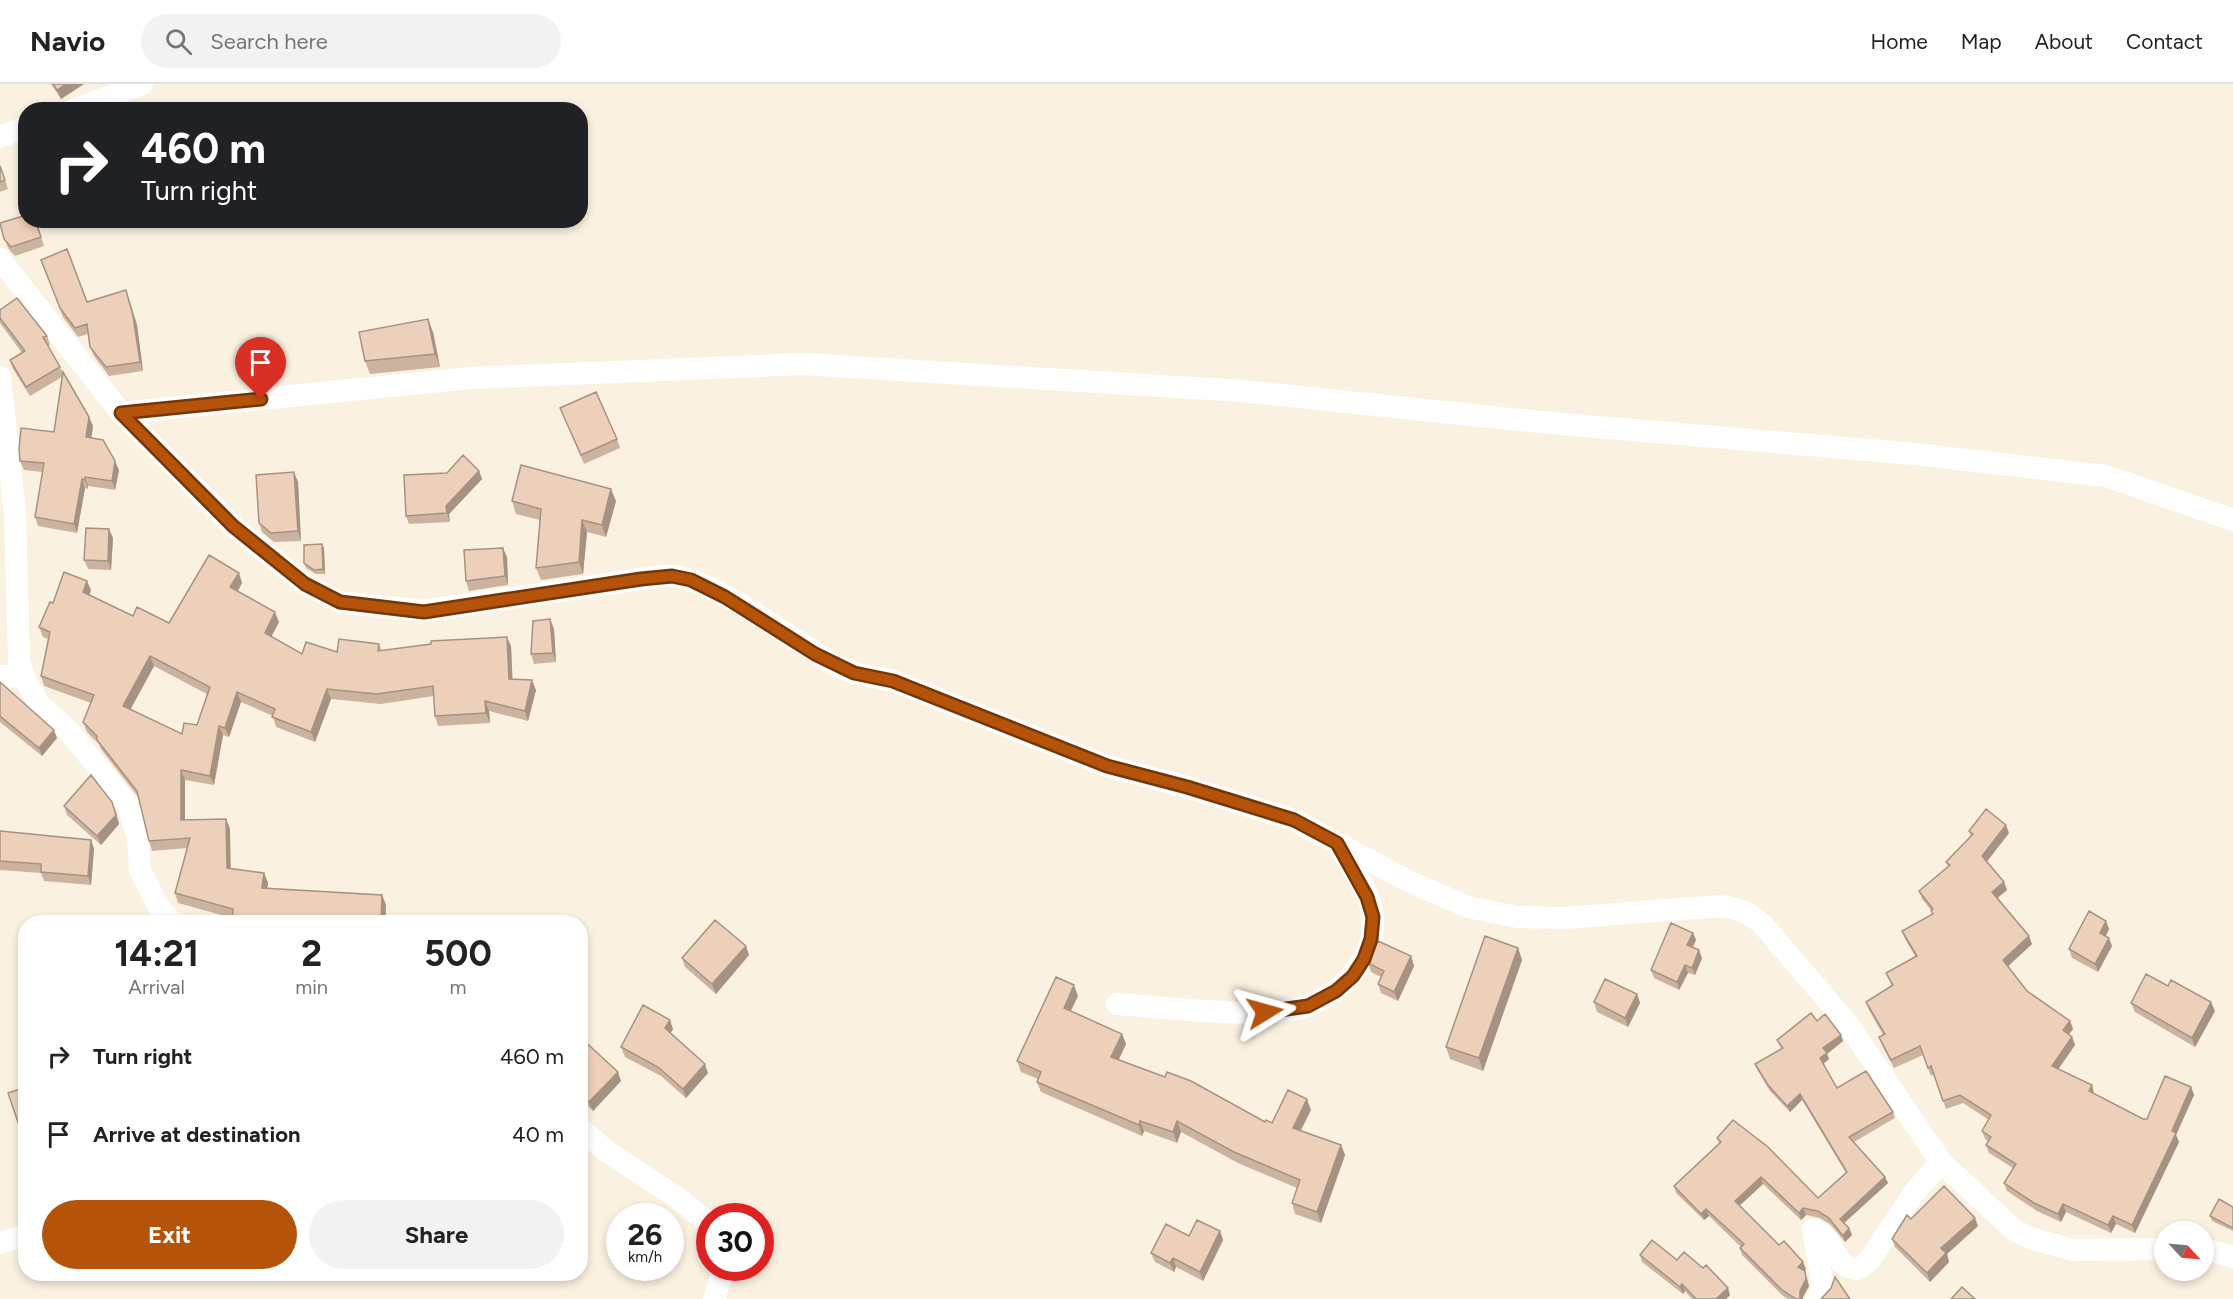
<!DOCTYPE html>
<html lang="en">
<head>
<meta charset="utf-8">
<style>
	:root { --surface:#fff; --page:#f2f2f2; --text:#222; --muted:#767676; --line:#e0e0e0; --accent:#b45309 }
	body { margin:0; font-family:Figtree,sans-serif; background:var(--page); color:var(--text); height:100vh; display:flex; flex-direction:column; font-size:22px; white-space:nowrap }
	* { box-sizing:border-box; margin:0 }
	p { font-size:20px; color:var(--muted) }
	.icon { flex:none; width:33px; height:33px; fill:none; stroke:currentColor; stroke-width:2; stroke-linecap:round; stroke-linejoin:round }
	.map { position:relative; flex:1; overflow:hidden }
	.panel { position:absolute; left:18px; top:831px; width:570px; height:366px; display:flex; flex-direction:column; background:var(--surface); border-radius:24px; box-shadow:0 3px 9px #0003 }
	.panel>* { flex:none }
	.guide { position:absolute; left:18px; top:18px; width:570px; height:126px; border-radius:24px; box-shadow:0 3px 9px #0003; background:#202124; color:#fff; overflow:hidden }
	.needle { width:39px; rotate:116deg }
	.tools { position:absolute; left:2154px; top:1137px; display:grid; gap:12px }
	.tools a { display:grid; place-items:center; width:60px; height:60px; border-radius:50%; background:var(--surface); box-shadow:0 3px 9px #0003; font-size:30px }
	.speed { position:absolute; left:606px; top:1119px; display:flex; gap:12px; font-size:30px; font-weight:700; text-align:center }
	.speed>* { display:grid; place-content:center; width:78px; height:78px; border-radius:50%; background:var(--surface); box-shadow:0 3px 9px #0003; line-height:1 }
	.speed small { font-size:15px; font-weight:400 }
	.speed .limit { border:9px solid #d22; background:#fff; color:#111 }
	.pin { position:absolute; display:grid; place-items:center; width:51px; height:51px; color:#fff; margin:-62px -26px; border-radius:50% 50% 50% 0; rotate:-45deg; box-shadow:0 0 6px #0007 }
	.pin .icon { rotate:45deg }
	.me { position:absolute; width:66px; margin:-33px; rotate:82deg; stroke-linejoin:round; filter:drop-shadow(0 0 4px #0008) }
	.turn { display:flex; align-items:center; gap:21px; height:126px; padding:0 24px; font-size:27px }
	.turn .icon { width:78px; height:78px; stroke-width:2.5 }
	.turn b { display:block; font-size:42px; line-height:51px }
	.eta { display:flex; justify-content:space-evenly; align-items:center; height:102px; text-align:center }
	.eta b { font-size:36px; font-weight:700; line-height:42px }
	.primary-button { display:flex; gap:12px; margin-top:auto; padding:12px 24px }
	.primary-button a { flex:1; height:69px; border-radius:36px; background:var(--accent); color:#fff; font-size:24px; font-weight:700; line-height:69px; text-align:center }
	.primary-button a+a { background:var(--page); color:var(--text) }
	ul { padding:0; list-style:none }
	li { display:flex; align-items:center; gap:18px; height:78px; padding:0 24px }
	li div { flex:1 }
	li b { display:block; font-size:22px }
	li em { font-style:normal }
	header { display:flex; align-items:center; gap:36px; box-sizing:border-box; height:84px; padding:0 30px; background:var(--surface); border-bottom:2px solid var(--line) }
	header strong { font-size:28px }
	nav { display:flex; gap:33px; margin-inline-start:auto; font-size:21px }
	.search { width:420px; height:54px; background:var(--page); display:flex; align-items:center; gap:15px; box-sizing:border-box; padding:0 21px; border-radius:33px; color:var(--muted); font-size:22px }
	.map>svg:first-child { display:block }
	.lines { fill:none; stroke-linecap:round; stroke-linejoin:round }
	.street { stroke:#fff; stroke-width:22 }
	.wall { fill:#ccb3a0; fill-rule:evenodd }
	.shaded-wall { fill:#a69282 }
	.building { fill:#edd0ba; stroke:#a69282; stroke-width:1.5; fill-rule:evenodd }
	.route-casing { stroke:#753606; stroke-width:15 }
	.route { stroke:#b45309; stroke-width:10 }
</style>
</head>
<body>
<header>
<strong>Navio</strong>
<div class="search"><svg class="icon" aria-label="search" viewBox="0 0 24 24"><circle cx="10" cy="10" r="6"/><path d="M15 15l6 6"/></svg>Search here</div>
<nav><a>Home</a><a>Map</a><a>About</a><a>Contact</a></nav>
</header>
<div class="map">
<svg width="2233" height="1215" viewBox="0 0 2233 1215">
	<rect width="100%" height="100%" fill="#faf1e0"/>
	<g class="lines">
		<!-- street -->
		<path class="street" d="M73,26l69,-26
			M0,53l26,-10
			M0,175l121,154 112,113 72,58 35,18 84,9 217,-32c10,-1 22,-4 32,-3 43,4 123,67 164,90l17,7 39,8 214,85 80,21 107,33 112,60 62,27 50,10 46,1 156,-12c18,2 29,6 43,19l84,98 94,139 73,68 19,9 40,11 91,-1
			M0,293l15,137 4,146 5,17 15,27 29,26 60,75 10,35 2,30 19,38 13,14
			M121,329l349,-35 333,-14 439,27 297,31 376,32 191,22 127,44
			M0,592l24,1
			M1117,920c47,3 152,17 193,1 20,-9 37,-21 49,-39 9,-14 15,-32 14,-48 -2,-26 -23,-53 -36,-75
			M580,1044l25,22 74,49 31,25
			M0,1159l26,-8
			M2204,1165l29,8
			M714,1215l10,-31
			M1816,1215l7,-10 -10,-60c28,14 17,37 45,40l12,-9 43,-66 28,-32"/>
	</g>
	<!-- wall -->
	<path class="wall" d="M51,0h33l-23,15z
		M0,81l8,24 -8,3z
		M36,136l8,26 -29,10 -7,-8 -8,-22z
		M41,176l46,42 42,-3 8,26 6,46 -34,5 -15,-20 -4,-9 -2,-13 -10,3 -15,-20z
		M0,226l47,26 3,9 -2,1 45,80 -2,12 28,32 -4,20 -27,-4v3l-3,-1 -8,45 -39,-7 -3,-9 8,-45 -19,-2 -4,-9 34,-29 8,-55 -32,19 -17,-27 -3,-9 12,-7 -22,-30z
		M433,248l7,35 -70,7 -5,-13z
		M560,324l57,31 3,9 -36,16z
		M479,387l3,8 -33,35 1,8 -41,2 -3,-8z
		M298,398l3,59 -27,1 -12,-10 -3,-9z
		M512,417h104l-10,36 -19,-5 -4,42 -42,6 -5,-12 4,-48 -24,-6z
		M113,454l-2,32 -23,-1 -4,-9z
		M322,460l2,4 1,26h-9l-10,-6 -2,-5z
		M507,473l1,28 -39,6 -3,-10z
		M242,499l-4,8 41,31 -8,15 31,17 35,-2 42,-8 3,7 129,-5 1,33 24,11 -8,31 -39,-10 1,12 -52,3 -3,-10 -1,-20 -53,8 -50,-5 -16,43 -39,-15 -3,-11 -32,-14 -12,35 -6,-2 -9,50 -29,-5v40l41,-1 4,10v39l34,5 4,10 -1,5 115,7 4,10 -1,17h-152l-1,-4 -54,-15 -3,-10 12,-45 -35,3 -3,-10 -10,-43 -38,-49 -2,-5 -12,-12 -4,-10 8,-19 -47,-17 -3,-10 7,-37 -5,-2 -4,-10 14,-24 38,-13 -2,5 44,21 36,7zM154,582l53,28 -10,31 -15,9 -51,-25z
		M554,545l2,33 -22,2 -3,-10z
		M0,598l57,56 -15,18 -42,-34z
		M64,722l52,5 3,13 -18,21 -34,-30z
		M0,747l91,9 3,9 -3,36 -47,-4 -3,-8 -41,-3z
		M1969,747l40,2 -22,28 17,21 3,8 -10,8 35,46 -24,22 19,25 43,30 3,8 -4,5 3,3 3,8 -17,24 36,25 49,25h4l44,-32 3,8 -18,40 3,7 -44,91 -19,-9 -5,9 -45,-21 -5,10 -24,-11 -30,-20 -3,-8 9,-15 -24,-15 -3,-8 2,-4 -3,-2 -3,-8 7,-11 -26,-17 -17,6 -12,-35 -3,2 -8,-21 -29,13 -12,-23 -3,-8 4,-2 -14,-25 -3,-8 26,-16 -6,-13 29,-17 -10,-17 -3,-8 30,-17 -1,-4 -9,-11 -3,-8 29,-24 -2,-5 25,-25z
		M2106,837l3,8 -3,7 6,10 -14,26 -26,-14 -3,-9z
		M1693,849l3,7 -3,7 9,11 -7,17 -7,-2 -9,17 -25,-12 -3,-8z
		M1518,864l4,12 -39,111 -33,-12 -4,-12z
		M749,871l-33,39 -31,-27 -3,-9z
		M1411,872l3,10 -16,35 -17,-8 -3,-9 3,-7 -10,-5 -3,-9z
		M1637,910l3,9 -12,24 -31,-15 -3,-10z
		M1078,912l-7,15 51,23 4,10 -8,16 147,62 7,1 39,-13 -11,21 41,14 4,10 -24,68 -26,-9 -3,-11 5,-15 -59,-25 -57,-31 -4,11 -33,-12 -2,5 -101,-44 -4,-10 1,-3 -17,-7 -4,-11z
		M2131,919l84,8 -20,36 -60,-35z
		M1817,937l26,20 -16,13 2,5 -6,5 14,24 56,24 2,6 -41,24 34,41 -44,40 5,5 3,7 -7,7 -14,-17 -11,-7 -14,-3 -5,5 -38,-36 -24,22 40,39 27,24 -2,2 3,7 2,8 -6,11v2h-15l-5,-3 -41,-41 -2,-7 1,-1 -32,-31 -5,4 -28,-27 -2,-7 45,-43 -2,-5 101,60 28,-25 -44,-73 -12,12 -20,-21 -12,-20 -3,-7 26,-15 -4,-9z
		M673,945l-3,4 38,40 -22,25 -25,-22 -36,-19 -4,-10z
		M580,953l41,44 -28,30 -13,-12z
		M26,1003v53h-2l-3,-9z
		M2233,1123v24l-21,-10 -2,-5z
		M1911,1135l67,7 -31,28 2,8 -19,20 -35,-35 -3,-8z
		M1220,1147l3,9 -20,41 -27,-14 -2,5 -19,-10 -4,-9 38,-17z
		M1640,1171l37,5 53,35 -4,4h-34l-7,-8 -2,3 -41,-32z"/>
	<!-- shaded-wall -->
	<path class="shaded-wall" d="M66,0h18l-23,15 -4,-9z
		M126,206l11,35 6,46 -3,-9z
		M428,235l5,13 7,35 -5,-13z
		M89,333l4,9 -3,21 -4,-10z
		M115,377l4,9 -4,20 -3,-9z
		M479,387l3,8 -33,35 1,8 -3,-9 -1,-7z
		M294,388l4,10 3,59 -3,-10z
		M85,393l3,9v3l-3,-9z
		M82,395l3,9 -8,45 -3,-9z
		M611,405l5,12 -10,36 -4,-12z
		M582,436l5,12 -4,42 -4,-12z
		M109,445l4,9 -2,32 -3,-9z
		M322,460l2,4 1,26 -2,-5z
		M503,464l4,9 1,28 -3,-9z
		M239,489l3,10 -8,14 -4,-10z
		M87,497l4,9 -4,12 -4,-10z
		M275,528l4,10 -11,21 -3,-10z
		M550,535l4,10 2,33 -3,-9z
		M507,553l4,9 2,43 -4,-10z
		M150,572l4,10 -27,49 -4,-9z
		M532,596l4,10 -8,31 -3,-10z
		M327,605l4,10 -16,43 -4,-10z
		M237,608l4,10 -12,35 -4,-9z
		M485,617l4,10 1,12 -4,-10z
		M219,642l4,9 -9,50 -4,-9z
		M54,646l3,8 -15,18 -3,-8z
		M181,686l4,10v50l-4,-10z
		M112,718l7,22 -18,21 -4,-9z
		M226,735l4,10 1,49 -4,-10z
		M2006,741l3,8 -24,31 -3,-8z
		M91,756l3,9 -3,36 -3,-9z
		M264,789l4,10 -2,15 -4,-10z
		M2004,798l3,8 -12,10 -3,-8z
		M382,811l4,10 -1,17h-4z
		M2106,837l3,8 -6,12 -3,-8z
		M1693,849l3,7 -6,12 -3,-7z
		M2029,852l3,8 -26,24 -3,-8z
		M2109,854l3,8 -14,26 -3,-8z
		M746,862l3,9 -33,39 -4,-10z
		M1518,864l4,12 -39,111 -4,-13z
		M1699,866l3,8 -7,17 -3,-7z
		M1411,872l3,10 -16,35 -4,-9z
		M1685,881l3,8 -9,17 -2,-8z
		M1074,901l4,11 -11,22 -3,-10z
		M1637,910l3,9 -12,24 -3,-9z
		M2211,918l4,9 -20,36 -3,-9z
		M670,936l3,9 -5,9 -3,-10z
		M2070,937l3,8 -7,9 -3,-8z
		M1122,950l4,10 -11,24 -4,-11z
		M1841,951l2,6 -16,13 2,5 -7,6 -2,-7 3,-10z
		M2072,953l3,8 -20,29 -3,-8z
		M705,980l3,9 -22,25 -3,-9z
		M618,988l3,9 -28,30 -4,-9z
		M2092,1001l2,8 -5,-2z
		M2191,1003l3,8 -18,40 3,7 -44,91 -3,-8z
		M1800,1010l2,6 -12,12 -3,-6z
		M1307,1015l4,11 -14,28 -4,-10z
		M1140,1037l4,10 -2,5 -3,-11z
		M1177,1037l4,11 -4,11 -4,-11z
		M1341,1061l4,10 -24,68 -4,-11z
		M1761,1093l2,7 -26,24 -2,-7z
		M1885,1093l3,6 -46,42 -2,-6z
		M2063,1120l3,8 -5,10 -3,-8z
		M1803,1124l3,7 -5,5 -2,-7z
		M1706,1125l3,7 -5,4 -3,-6z
		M2113,1132l3,8 -5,9 -3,-8z
		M1975,1134l3,8 -31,28 2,8 -19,20 -3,-9 14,-25z
		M1849,1144l3,7 -7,7 -2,-6z
		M1220,1147l3,9 -20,41 -3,-9z
		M1173,1174l3,9 -2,5 -4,-9z
		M1803,1178l3,7 -5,5 -3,-7z
		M1805,1187l4,15 -6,11v2h-3v-8z
		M1682,1200l3,7 -2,3 -3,-7z
		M1728,1204l2,7 -4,4h-10z"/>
	<!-- building -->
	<path class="building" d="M53,0h13l-9,6z
		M0,82l5,14 -5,2z
		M26,131v5h9l6,17 -30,10 -7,-8 -4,-16z
		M67,165l20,53 39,-12 7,26 7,46 -34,5 -16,-20 -3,-23 -12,4 -15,-20 -19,-48z
		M17,214l30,38 -4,1 17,30 -34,20 -16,-27 15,-9 -25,-33v-8z
		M428,235l7,35 -70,7 -6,-29z
		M63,288l26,45 -3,20 17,3 12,21 -3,20 -27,-4v3l-3,-1 -8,45 -39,-7 9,-54 -24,-2 -1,-12 2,-21 33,4z
		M596,308l21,47 -36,16 -21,-47z
		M463,371l16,16 -33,35 1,7 -41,3 -2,-41 43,-2z
		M521,381l90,24 -9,36 -20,-5 -3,42 -43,6 5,-59 -29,-8z
		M294,388l4,59 -27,2 -12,-10 -3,-48z
		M86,444l23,1 -1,32 -24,-1z
		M322,460l1,25 -9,1 -10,-7v-18z
		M503,464l2,28 -39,5 -2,-31z
		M209,471l30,18 -9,14 45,25 -10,21 37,21 4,-12 31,10 2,-13 40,5 -1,7 53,-7v-3l76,-4 2,42 23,1 -7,31 -40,-10 1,12 -51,3 -2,-30 -56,8 -50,-5 -16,43 -39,-15 3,-8 -38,-17 -12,36 -6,-2 -9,50 -29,-6v50l45,-1 1,49 37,5 -2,15 120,7 -1,27h-131l-18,-2 1,-11 -58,-16 15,-55 -41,3 -12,-50 -40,-51v-4l-14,-14 11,-27 -53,-19 9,-44 -11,-5 11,-25 3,1 11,-31 23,9 -4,11 50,24 4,-9 32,16zM150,572l60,31 -13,38 -13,-2 -2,11 -59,-28z
		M550,535l3,34 -22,1 2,-33z
		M0,598l54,48 -15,18 -39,-32z
		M91,691l21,27 4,13 -19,21 -33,-30z
		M1986,725l20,16 -24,31 22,26 -12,10 37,44 -26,24 24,31 43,30 -7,9 9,7 -20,29 40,19 -3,6 54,28h4l18,-43 26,11 -19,44 4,2 -44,92 -19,-9 -5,9 -45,-21 -5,10 -24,-11 -30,-20 12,-19 -30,-19 5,-8 -9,-6 9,-16 -31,-20 -17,6 -12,-35 -3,2 -8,-22 -29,14 -12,-23 6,-3 -19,-32 27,-17 -7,-12 31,-17 -15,-25 31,-17 -2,-4 2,-1 -14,-18 31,-26 -4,-3 27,-28 -4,-3z
		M0,747l91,9 -3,36 -47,-4v-8l-41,-3z
		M2089,827l17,10 -6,12 9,5 -14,26 -26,-15z
		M715,836l31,26 -34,38 -30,-26z
		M1671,839l22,10 -6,12 12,5 -7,18 -7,-3 -8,17 -26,-12z
		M1485,852l33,12 -39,110 -33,-11z
		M1378,857l33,15 -17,36 -16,-8 6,-13 -16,-8z
		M2146,890l22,12 3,-6 40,22 -19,36 -61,-35z
		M1056,893l18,8 -10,23 58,26 -11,23 54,20 2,-5 24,9 74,41 1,-2 6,3 16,-33 19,9 -14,29 48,17 -24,67 -25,-9 8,-23 -66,-28 -57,-31 -4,11 -33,-11 -1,4 -102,-43 4,-10 -24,-11z
		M1605,895l32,15 -12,24 -31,-16z
		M643,921l27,15 -5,8 40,36 -22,25 -25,-22 -37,-20z
		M1811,929l6,8 8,-7 16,21 -18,13 4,5 -7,5 17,30 29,-17 27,41 -44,25 36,40 -45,42 9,9 -6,8 -14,-18 -11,-7 -15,-3 -4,5 -38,-36 -26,24 44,44 5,-4 19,21 -5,5 7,4 1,8 -6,12v8h-4l-15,-10 -41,-41 4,-4 -38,-35 -5,5 -27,-28 47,-44 -4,-4 16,-18 35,27 50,51 29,-26 -47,-78 -13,12 -19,-21 -13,-21 28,-16 -6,-8z
		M580,953l38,35 -29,30 -9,-9z
		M26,1003v43l-5,1 -13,-38z
		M1944,1102l31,32 -34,30 5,5 -19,20 -35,-34 15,-24 4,4z
		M2219,1115l14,8v21l-23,-12z
		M1197,1136l23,11 -20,41 -27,-14 -3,5 -19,-10 15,-29 23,12z
		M1652,1156l25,20 7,-8 19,16 3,-3 22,23 -12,11h-20l-14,-15 -2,3 -40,-32z
		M1835,1193l15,22h-29l10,-11z
		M1962,1203l13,12h-24z"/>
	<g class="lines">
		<defs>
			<path id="route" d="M261,315l-140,14 112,113 72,58 35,18 84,10 217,-33 31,-3 19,4 34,17 90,57 39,19 39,8 214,85 80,21 107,33 43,23 30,54 6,20 -2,22 -7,20 -11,17 -17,15 -28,15 -43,6"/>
		</defs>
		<!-- route casing -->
		<use href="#route" class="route-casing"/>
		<!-- route -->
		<use href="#route" class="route"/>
	</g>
</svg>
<div class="tools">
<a><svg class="needle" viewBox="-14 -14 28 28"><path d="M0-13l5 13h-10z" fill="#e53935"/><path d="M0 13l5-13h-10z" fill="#767676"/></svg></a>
</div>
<div class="speed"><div>26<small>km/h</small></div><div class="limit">30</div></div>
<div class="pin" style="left:261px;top:315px;background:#d93025"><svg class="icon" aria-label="arrive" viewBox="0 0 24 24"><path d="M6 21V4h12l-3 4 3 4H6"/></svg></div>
<svg class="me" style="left:1265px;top:928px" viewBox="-20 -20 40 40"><path d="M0-17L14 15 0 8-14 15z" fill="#b45309" stroke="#fff" stroke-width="4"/></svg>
<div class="guide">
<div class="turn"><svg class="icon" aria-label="right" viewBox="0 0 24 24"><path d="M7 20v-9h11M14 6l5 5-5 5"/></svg><div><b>460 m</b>Turn right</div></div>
</div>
<section class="panel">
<div class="eta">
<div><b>14:21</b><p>Arrival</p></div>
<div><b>2</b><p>min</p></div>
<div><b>500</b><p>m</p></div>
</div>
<ul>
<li><svg class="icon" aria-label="right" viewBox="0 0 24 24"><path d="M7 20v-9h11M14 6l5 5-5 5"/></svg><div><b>Turn right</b></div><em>460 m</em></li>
<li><svg class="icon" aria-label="arrive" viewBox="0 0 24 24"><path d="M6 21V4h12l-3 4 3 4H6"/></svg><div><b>Arrive at destination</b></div><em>40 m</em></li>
</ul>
<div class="primary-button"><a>Exit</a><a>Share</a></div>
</section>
</div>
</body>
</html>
